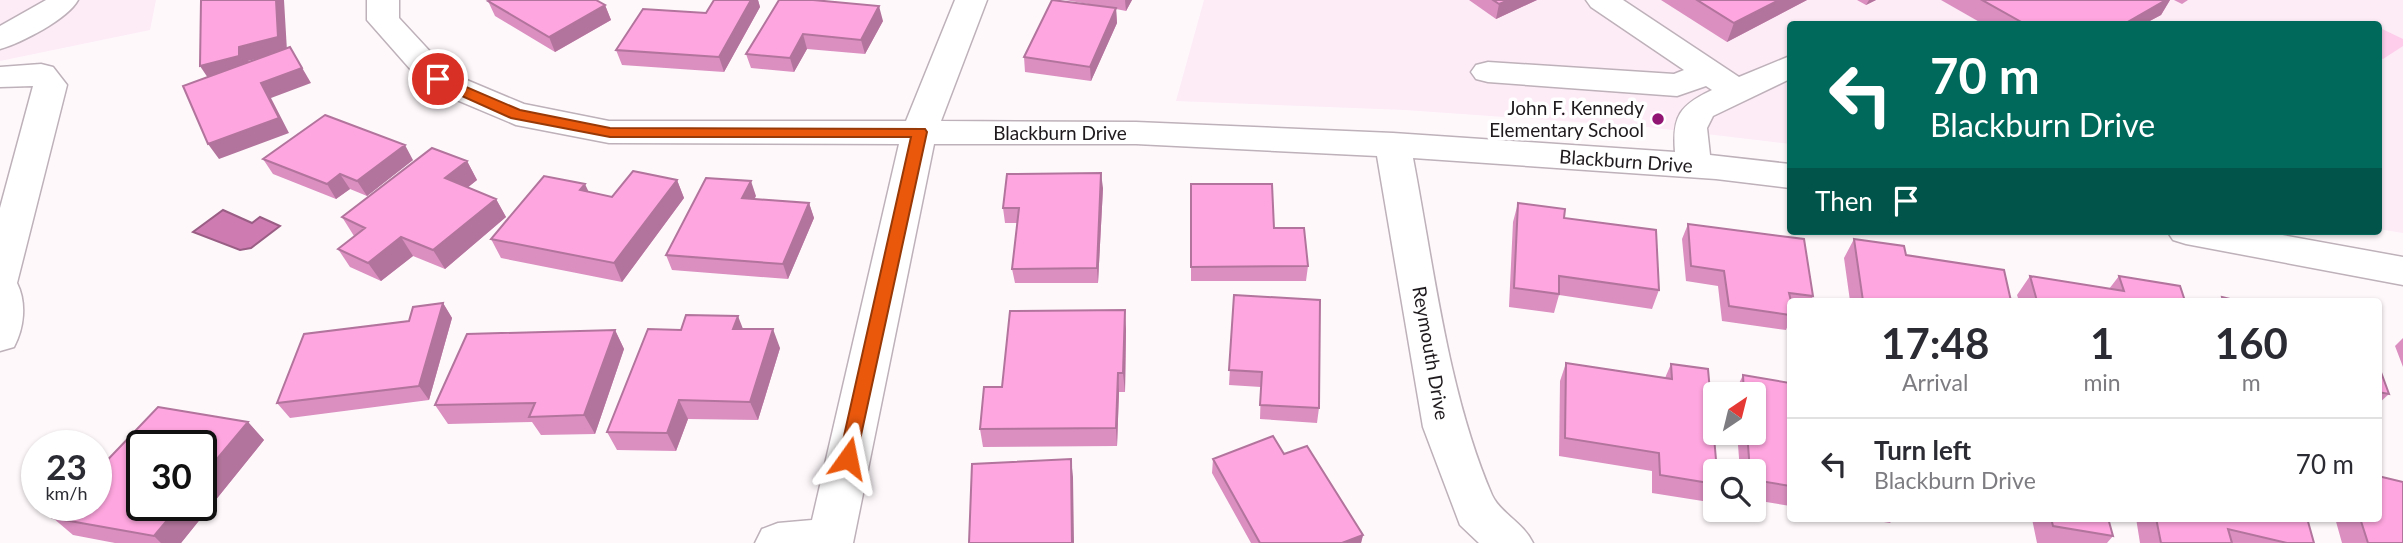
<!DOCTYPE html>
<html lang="en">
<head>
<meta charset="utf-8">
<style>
	:root { --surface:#fff; --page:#f7f7f7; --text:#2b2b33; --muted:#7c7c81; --line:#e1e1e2 }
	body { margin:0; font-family:Lato,sans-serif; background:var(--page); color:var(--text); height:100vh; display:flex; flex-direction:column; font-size:26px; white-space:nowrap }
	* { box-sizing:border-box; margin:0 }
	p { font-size:23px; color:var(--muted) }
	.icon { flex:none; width:38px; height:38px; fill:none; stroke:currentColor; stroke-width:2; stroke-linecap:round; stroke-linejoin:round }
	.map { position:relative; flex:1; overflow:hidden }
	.panel { position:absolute; left:1787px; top:298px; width:595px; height:224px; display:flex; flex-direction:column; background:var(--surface); border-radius:7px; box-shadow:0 2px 5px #0004 }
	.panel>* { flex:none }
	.banner { position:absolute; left:1787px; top:21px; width:595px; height:214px; border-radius:7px; box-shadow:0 2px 5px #0004; background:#00695c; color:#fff; overflow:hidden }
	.needle { width:46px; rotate:35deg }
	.tools { position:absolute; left:1703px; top:382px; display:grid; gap:14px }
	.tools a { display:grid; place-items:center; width:63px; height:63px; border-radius:7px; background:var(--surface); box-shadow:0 2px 5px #0004; font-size:35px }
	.speed { position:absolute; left:21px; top:430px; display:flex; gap:14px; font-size:35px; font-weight:700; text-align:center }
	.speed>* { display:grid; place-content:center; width:91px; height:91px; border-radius:50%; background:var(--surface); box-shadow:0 2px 5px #0004; line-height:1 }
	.speed small { font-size:18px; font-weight:400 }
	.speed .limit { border:4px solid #111; border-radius:10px; background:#fff; color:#111 }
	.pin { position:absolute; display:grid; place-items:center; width:60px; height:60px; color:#fff; margin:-30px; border:4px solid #fff; border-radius:50%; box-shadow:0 2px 7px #0007 }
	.me { position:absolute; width:77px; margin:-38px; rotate:12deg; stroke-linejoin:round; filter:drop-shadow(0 0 5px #0008) }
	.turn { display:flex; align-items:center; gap:24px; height:147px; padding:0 28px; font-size:32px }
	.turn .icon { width:91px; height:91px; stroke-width:2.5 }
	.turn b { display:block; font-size:49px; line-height:60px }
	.then { display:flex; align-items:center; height:66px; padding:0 28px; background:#0003; gap:14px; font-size:26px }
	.eta { display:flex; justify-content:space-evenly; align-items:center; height:119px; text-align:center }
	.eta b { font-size:42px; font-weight:700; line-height:49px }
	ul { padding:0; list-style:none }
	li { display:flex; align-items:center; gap:21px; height:91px; padding:0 28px; border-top:2px solid var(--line) }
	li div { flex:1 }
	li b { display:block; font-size:26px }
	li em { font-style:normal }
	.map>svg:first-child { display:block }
	.built { fill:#fdebf6 }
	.green { fill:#fdcdeb }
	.water { fill:#ce7bb2; stroke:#9a5e85; stroke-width:2 }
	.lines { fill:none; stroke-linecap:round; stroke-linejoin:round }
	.minor-casing { stroke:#beb1b9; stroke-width:3 }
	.minor { fill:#fff; fill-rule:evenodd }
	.wall { fill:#da8fc0 }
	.shaded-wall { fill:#b2749c }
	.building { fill:#fea6df; stroke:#b2749c; stroke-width:2 }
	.route { fill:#ea580c; stroke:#983908; stroke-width:2 }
	.poi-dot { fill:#911673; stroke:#fff; stroke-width:2.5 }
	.labels { text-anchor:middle; stroke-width:7; stroke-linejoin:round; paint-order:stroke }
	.poi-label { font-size:19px; fill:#1f1a1d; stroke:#fff; text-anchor:end }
	.street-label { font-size:19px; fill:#1f1a1d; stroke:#fff }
</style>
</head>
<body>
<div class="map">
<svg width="2403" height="543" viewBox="0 0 2403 543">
	<rect width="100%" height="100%" fill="#fef8fb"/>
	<!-- built -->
	<path class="built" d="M0,0h156l-6,30 -150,31z
		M1204,0h1199v233l-25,-4v-205h-588v120l-143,-17 -242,-17 -229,-9z"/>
	<!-- green -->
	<path class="green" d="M2378,27l25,12v7l-20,13 -5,-2z"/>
	<!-- water -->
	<path class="water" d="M223,210l29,13 8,-6 20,9 -29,22 -11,2 -47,-18z"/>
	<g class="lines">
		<defs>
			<path id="minor" d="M46,0h32c-10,19 -57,43 -78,49v-23z
				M367,0h32v18l51,55 74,31 85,17h297l49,-121h32l-46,121 195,1 257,11 282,19c-3,-36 5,-47 37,-62l-6,-4 -29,10 -189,-14 -12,-3 -5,-7 5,-7 12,-3 186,12 10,-4 -93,-63 -5,-7h37l116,77 51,-21v23l-77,37 -6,12 3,27 80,9v24l-74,-9 -303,-21c21,110 35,235 79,337 8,18 31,27 41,48h-54l-19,-18 -37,-98 -46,-271 -241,-12h-202l-81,399h-98l7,-14 16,-6 34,-3 87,-376 -290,-1 -93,-18 -90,-38 -59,-67z
				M41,64l12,3 14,18 -50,198c10,20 7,45 -3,64l-14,4v-143l33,-122 -33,1v-20z
				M2167,231h93l143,26v28l-217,-41 -13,-4z"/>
		</defs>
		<!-- minor casing -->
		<use href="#minor" class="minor-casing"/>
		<!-- minor -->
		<use href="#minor" class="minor"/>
	</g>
	<!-- wall -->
	<path class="wall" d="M714,0h44l2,7 -36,65 -102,-7 -6,-15 90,-37z
		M779,0l104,21 -18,33 -58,-5 -13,23 -43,-4 -5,-14z
		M1065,0h67l-6,11 -10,-2 1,14 -26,58 -66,-9 -1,-15 64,-53z
		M1469,0h68l-41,19z
		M1661,0h146l-80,42z
		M1857,0h19l-10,5z
		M1941,0h229l-9,15 -17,9h-161z
		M2174,0h14l-6,4z
		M488,1l117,4 6,15 -56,32 -60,-36z
		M263,159l150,1 -46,36 -17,-7 -14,10 -63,-25z
		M467,161l10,19 -9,7 28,12 10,18 -61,52 -32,-13 -32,25 -31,-14 -12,-18 16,-13 -12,-19z
		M677,180l7,18 -62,84 -121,-24 -10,-19 98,-47 23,5z
		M1191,184l83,44 34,38 -2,15h-115z
		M1103,188l-5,95h-83l-3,-14 5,-46h-12l-2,-15z
		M756,196l-2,3 55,4 5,15 -26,61 -116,-9 -6,-15z
		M1518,203l46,15 95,72 -7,19 -93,-14 -5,18 -45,-6 4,-85z
		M1688,224l125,72 -2,5h-21v19l-4,10 -64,-9 -4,-35 -32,-5 -4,-42z
		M1854,239l52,16 105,46h-161l-6,-43z
		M2030,276l79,13 10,-13 66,25h-166l-2,-6z
		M1234,295l85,113 -2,15 -57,-4 1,-32 -32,-2z
		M443,303l9,15 -23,82 -139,18 -13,-15 132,-82z
		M743,329l37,19 -22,72 -70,-1 -12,32 -59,-1 -10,-18 74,-102z
		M1126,329l-1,63h-6l-2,54 -134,1 -3,-18 22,-42z
		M615,330l9,19 -29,85 -54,1 -9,-13 -84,2 -13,-19z
		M2403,338v29l-8,-21z
		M1566,363l99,15 6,-14 44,107v18l-6,13 -57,-9v-22l-93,-15 1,-75z
		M2378,364l11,30 -11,10z
		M1743,375l47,8v123l-36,-6v-29h-14l-3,-39h17v-38h-20z
		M248,422l16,18 -83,103h-66l-42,-8 -20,-17z
		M1284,454l79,81 -2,8h-110l-39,-70 1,-14z
		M1859,518h35l-4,5z
		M2028,518h80l5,18 -6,7h-70l-5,-24z
		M2136,518h171l7,25h-174z
		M2335,518h43l25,25h-61z"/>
	<!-- shaded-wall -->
	<path class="shaded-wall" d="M276,0h8l3,51 -39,10 1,10 -39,10 -10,-15 39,-19z
		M751,0h7l2,7 -36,65 -5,-15z
		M1125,0h7l-6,11z
		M1509,0h28l-41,19 3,-15z
		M1779,0h28l-80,42 7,-19z
		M1869,0h7l-10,5z
		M2166,0h4l-9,15 -17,9h-20z
		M605,5l6,15 -56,32 -6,-15z
		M879,6l4,15 -18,33 -4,-14z
		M1116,8l1,15 -26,58 -1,-14z
		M803,34l4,15 -13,23 -4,-14z
		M290,47l21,36 -40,15 18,35 -70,26 -11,-15z
		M405,145l8,15 -46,36 -10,-15z
		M467,161l10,19 -21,17 -11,-19z
		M1101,173l2,15 -5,95 -1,-15z
		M340,174l10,15 -14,10 -9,-15z
		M677,180l7,18 -62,84 -8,-19z
		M751,181l5,15 -9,17 -5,-15z
		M585,184l9,19 -14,-13z
		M496,199l10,18 -61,52 -12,-19z
		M809,203l5,15 -26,61 -5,-15z
		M401,237l12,19 -32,25 -13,-18z
		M443,303l9,15 -23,82 -10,-14z
		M1125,310l1,19 -1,63 -2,-19z
		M738,316l7,18 -12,-5z
		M773,329l7,19 -22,72 -8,-18z
		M615,330l9,19 -29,85 -11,-19z
		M1118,373l1,19 -2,54 -1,-18z
		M679,400l9,19 -12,32 -9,-18z
		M248,422l16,18 -83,103h-20l-7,-7 25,-30h22v-28z
		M1071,459l2,18 1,66h-2z
		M1363,535l-2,8h-19z"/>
	<!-- building -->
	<path class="building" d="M201,0h75l2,37 -39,10v9l-39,10z
		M491,0h105l9,5 -56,32 -61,-36z
		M714,0h37l-32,57 -103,-7 27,-41 63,4z
		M779,0h34l66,6 -18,34 -58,-6 -13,24 -44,-4z
		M1052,0l64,8 -26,59 -66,-10z
		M1493,0h16l-10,4z
		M1697,0h82l-45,23z
		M1982,0h184l-42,24h-99z
		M290,47l12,21 -41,15 18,35 -71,26 -25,-58z
		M325,115l80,30 -48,36 -17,-7 -13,10 -64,-25z
		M432,148l35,13 -22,17 51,21 -63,51 -32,-13 -33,26 -30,-14 27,-21 -23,-11z
		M633,171l44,9 -63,83 -123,-24 53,-63 41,8 -5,6 32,7z
		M1101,173l-4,95 -85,1 7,-61h-16l4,-34z
		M706,178l45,3 -9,17 67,5 -26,61 -117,-9z
		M1191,184h81l2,44h30l4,38 -117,1z
		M1518,203l47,6 -1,9 92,12 3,60 -100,-14v18l-45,-6z
		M1688,224l116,15 9,57 -24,-3 2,8 -1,14 -61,-9 -5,-35 -33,-5z
		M1854,239l50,7 2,9 98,15 7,31h-148z
		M2030,276l94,15 -5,-15 61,10 5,15h-148z
		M1234,295l86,5 -1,108 -59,-3 2,-33 -33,-2z
		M2222,297l16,4h-15z
		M443,303l-24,83 -142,17 27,-69 105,-13 4,-14z
		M1125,310l-2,63h-5l-2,55 -136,1 4,-42h18l8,-76z
		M686,315l52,1 -5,13h40l-23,73 -71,-2 -12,33 -60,-1 41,-103 33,1z
		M615,330l-31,85 -55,2 6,-14 -100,2 32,-71z
		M1566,363l106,16 -1,-15 37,5 9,102h-2v13l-55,-9 -1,-22 -94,-15z
		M2378,364l11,30 -11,-2z
		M1743,375l47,8v103l-36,-6v-9h-4l-3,-39h7v-38h-10z
		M158,407l90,15 -47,56v-32h-59v60h37l-25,30 -101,-18 11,-12h32v-34z
		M1273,436l11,18 23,-8 56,89 -21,8h-82l-47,-84z
		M1071,459l1,84h-103l3,-79z
		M2378,476l25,6v61h-35l-8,-25h18z
		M2051,518h57l5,18 -60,-10z
		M2156,518h151l7,25h-27l-59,-14 4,14h-71z"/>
	<!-- route -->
	<path class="route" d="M438,75l82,35 90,18 315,1 2,3 -72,331 -7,2 -9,-7 72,-321h-301l-99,-19 -78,-35 -2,-4z"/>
	<!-- markers -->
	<circle class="poi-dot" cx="1658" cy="119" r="7"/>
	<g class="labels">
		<!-- poi labels -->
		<g class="poi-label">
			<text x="1644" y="115">John F. Kennedy<tspan x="1644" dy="22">Elementary School</tspan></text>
		</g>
		<!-- street labels -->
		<g class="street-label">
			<text x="1060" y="140">Blackburn Drive</text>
			<text transform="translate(1626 161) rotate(4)" y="7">Blackburn Drive</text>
			<text transform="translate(1431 353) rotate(80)" y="7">Reymouth Drive</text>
		</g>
	</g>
</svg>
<div class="tools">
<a><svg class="needle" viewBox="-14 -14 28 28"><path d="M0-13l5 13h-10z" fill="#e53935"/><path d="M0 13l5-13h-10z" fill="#7c7c81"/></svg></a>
<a><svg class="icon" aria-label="search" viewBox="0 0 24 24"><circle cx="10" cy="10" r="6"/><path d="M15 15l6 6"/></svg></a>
</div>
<div class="speed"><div>23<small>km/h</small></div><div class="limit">30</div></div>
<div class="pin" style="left:438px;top:79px;background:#d93025"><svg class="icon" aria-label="arrive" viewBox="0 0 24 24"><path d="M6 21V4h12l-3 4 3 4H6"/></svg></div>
<svg class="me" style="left:848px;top:458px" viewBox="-20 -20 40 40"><path d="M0-17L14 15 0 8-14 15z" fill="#ea580c" stroke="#fff" stroke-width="4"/></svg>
<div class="banner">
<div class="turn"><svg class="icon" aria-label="left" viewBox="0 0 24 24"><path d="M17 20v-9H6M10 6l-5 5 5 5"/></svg><div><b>70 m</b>Blackburn Drive</div></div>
<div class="then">Then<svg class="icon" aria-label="arrive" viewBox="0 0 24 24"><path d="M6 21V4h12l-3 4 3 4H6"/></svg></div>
</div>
<section class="panel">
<div class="eta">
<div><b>17:48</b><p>Arrival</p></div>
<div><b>1</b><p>min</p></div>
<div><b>160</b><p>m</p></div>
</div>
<ul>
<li><svg class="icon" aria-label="left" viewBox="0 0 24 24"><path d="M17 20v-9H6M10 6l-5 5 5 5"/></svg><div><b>Turn left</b><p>Blackburn Drive</p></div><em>70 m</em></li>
</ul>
</section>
</div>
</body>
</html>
